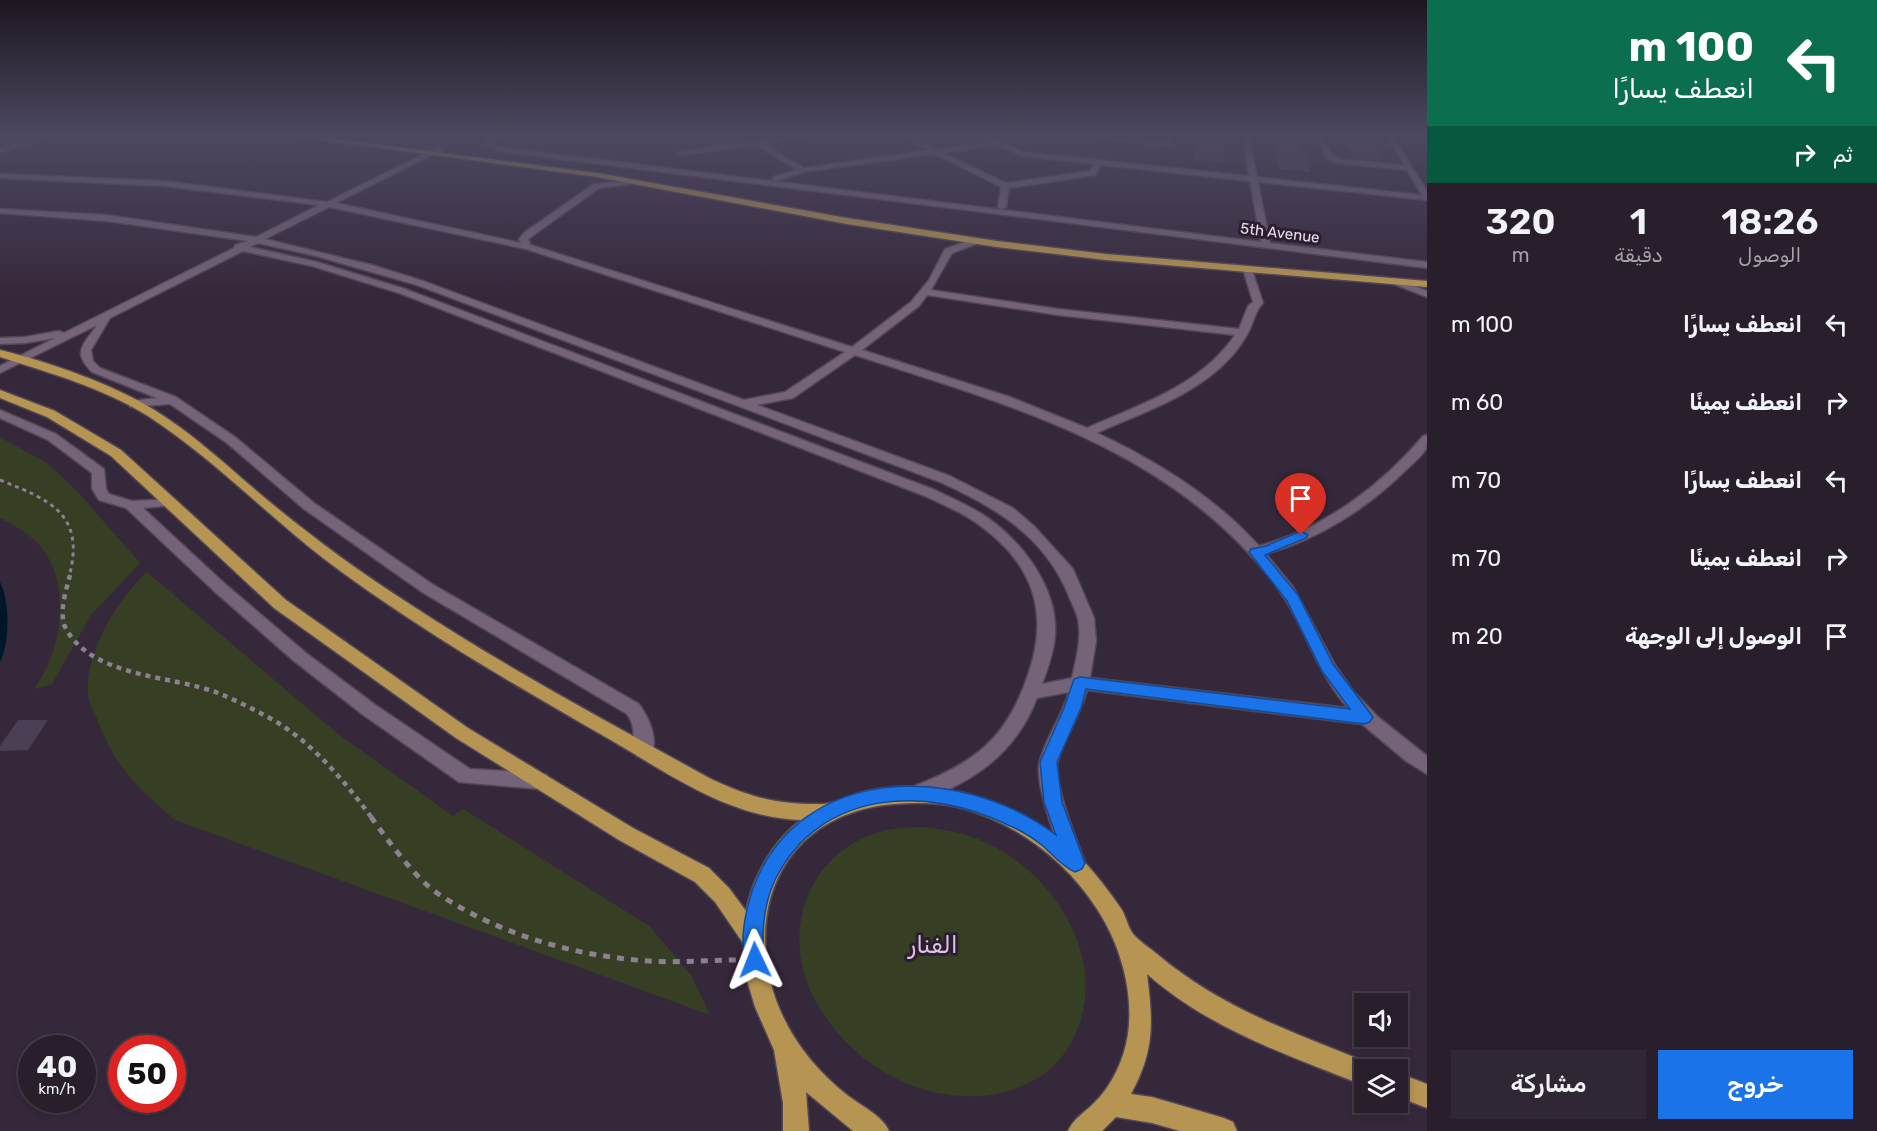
<!DOCTYPE html>
<html lang="ar">
<head>
<meta charset="utf-8">
<style>
  body { margin:0; font-family:Rubik,"Noto Sans Arabic",sans-serif; background:#302734; color:#f1f3f6; direction:rtl; height:100vh; display:flex; flex-direction:column; font-size:22px; white-space:nowrap }
  * { box-sizing:border-box; margin:0 }
  p { font-size:20px; color:#a5a2a9 }
  .icon { flex:none; width:33px; height:33px; fill:none; stroke:currentColor; stroke-width:2; stroke-linecap:round; stroke-linejoin:round }
  .map { position:relative; flex:1; overflow:hidden; direction:ltr }
  .details { display:flex; flex-direction:column; background:#281e2c; width:450px }
  .details>* { flex:none }
  .banner { background:#0b6e4f; color:#fff; overflow:hidden }
  .fabs { position:absolute; left:1354px; top:993px; display:grid; gap:12px }
  .fabs a { display:grid; place-items:center; width:54px; height:54px; border-radius:0px; background:#281e2c; box-shadow:0 3px 9px #0003,0 0 0 2px #443c48; font-size:30px }
  .speed { position:absolute; left:18px; top:1035px; display:flex; gap:12px; font-size:30px; font-weight:700; text-align:center }
  .speed>* { display:grid; place-content:center; width:78px; height:78px; border-radius:50%; background:#281e2c; box-shadow:0 3px 9px #0003,0 0 0 2px #443c48; line-height:1 }
  .speed small { font-size:15px; font-weight:400 }
  .speed .limit { border:9px solid #d22; background:#fff; color:#111 }
  .pin { position:absolute; display:grid; place-items:center; width:51px; height:51px; color:#fff; margin:-62px -26px; border-radius:50% 50% 50% 0; rotate:-45deg; box-shadow:0 0 6px #0007 }
  .pin .icon { rotate:45deg }
  .me { position:absolute; width:66px; margin:-33px; rotate:358deg; stroke-linejoin:round; filter:drop-shadow(0 0 4px #0008) }
  .turn { display:flex; align-items:center; gap:21px; height:126px; padding:0 24px; font-size:27px }
  .turn .icon { width:78px; height:78px; stroke-width:2.5 }
  .turn b { display:block; font-size:42px; line-height:51px }
  .then { display:flex; align-items:center; height:57px; padding:0 24px; background:#0003; gap:12px; font-size:22px }
  .eta { display:flex; justify-content:space-evenly; align-items:center; height:102px; text-align:center }
  .eta b { font-size:36px; font-weight:600; line-height:42px }
  .action { display:flex; gap:12px; margin-top:auto; padding:12px 24px }
  .action a { flex:1; height:69px; border-radius:0px; background:#1a73e8; color:#fff; font-size:24px; font-weight:600; line-height:69px; text-align:center }
  .action a+a { background:#302734; color:#f1f3f6 }
  ul { padding:0; list-style:none }
  li { display:flex; align-items:center; gap:18px; height:78px; padding:0 24px }
  li div { flex:1 }
  li b { display:block; font-size:22px }
  li em { font-style:normal }
  main { display:flex; flex:1; min-height:0 }
  .map>svg:first-child { display:block }
</style>
</head>
<body>
<main>
<section class="details">
<div class="banner">
<div class="turn"><svg class="icon" aria-label="left" viewBox="0 0 24 24"><path d="M17 20v-9H6M10 6l-5 5 5 5"/></svg><div><b>100 m</b>انعطف يسارًا</div></div>
<div class="then">ثم<svg class="icon" aria-label="right" viewBox="0 0 24 24"><path d="M7 20v-9h11M14 6l5 5-5 5"/></svg></div>
</div>
<div class="eta">
<div><b>18:26</b><p>الوصول</p></div>
<div><b>1</b><p>دقيقة</p></div>
<div><b>320</b><p>m</p></div>
</div>
<ul>
<li><svg class="icon" aria-label="left" viewBox="0 0 24 24"><path d="M17 20v-9H6M10 6l-5 5 5 5"/></svg><div><b>انعطف يسارًا</b></div><em>100 m</em></li>
<li><svg class="icon" aria-label="right" viewBox="0 0 24 24"><path d="M7 20v-9h11M14 6l5 5-5 5"/></svg><div><b>انعطف يمينًا</b></div><em>60 m</em></li>
<li><svg class="icon" aria-label="left" viewBox="0 0 24 24"><path d="M17 20v-9H6M10 6l-5 5 5 5"/></svg><div><b>انعطف يسارًا</b></div><em>70 m</em></li>
<li><svg class="icon" aria-label="right" viewBox="0 0 24 24"><path d="M7 20v-9h11M14 6l5 5-5 5"/></svg><div><b>انعطف يمينًا</b></div><em>70 m</em></li>
<li><svg class="icon" aria-label="arrive" viewBox="0 0 24 24"><path d="M6 21V4h12l-3 4 3 4H6"/></svg><div><b>الوصول إلى الوجهة</b></div><em>20 m</em></li>
</ul>
<div class="action"><a>خروج</a><a>مشاركة</a></div>
</section>
<div class="map">
<svg width="1427" height="1131" viewBox="0 0 1427 1131">
  <rect width="100%" height="100%" fill="#36283b"/>
  <g fill="#363e24">
    <path d="M0,437L47,463L76,490L140,563L91,615L52,684L34,689C62,650 72,588 42,548C32,535 14,525 0,518Z"/>
    <path d="M147,572L338,734L453,816L463,809L649,926L691,975L710,1015L175,820C137,788 115,767 97,719C94,712 88,702 88,693C85,652 118,599 147,572Z"/>
    <path d="M923,827C939,829 956,831 972,837C1044,862 1105,945 1080,1022C1074,1042 1059,1065 1041,1076C1025,1085 1008,1093 990,1095C916,1104 844,1060 812,994C782,932 807,857 873,834C889,828 906,827 923,827Z"/>
  </g>
  <path fill="#00172a" d="M0,582C10,602 10,642 0,662Z"/>
  <g fill="#4b3f55">
    <polygon points="1272,137 1298,137 1311,172 1279,169"/>
    <polygon points="1346,139 1373,141 1383,161 1353,158"/>
    <polygon points="1195,140 1222,143 1225,163 1195,160"/>
    <polygon points="18,720 48,720 28,750 0,751 0,746"/>
  </g>
  <g fill="none" stroke-linecap="round" stroke-linejoin="round">
    <g stroke="#534656" stroke-width="3">
      <g id="minor">
        <polygon points="37,137 47,137 0,153 0,149"/>
        <path d="M491,137H498L492,142L498,147L1261,242L1250,181L1100,165L1096,175L1009,188L1006,207L1002,209L998,207L1001,187L935,154L804,172L776,181H773V177L797,170L757,145L680,155L676,153L757,140L805,137L765,144L804,168L928,150L904,137H912L937,149L990,142L981,137H990L1024,152L1249,176L1243,137H1249L1257,177L1422,195L1407,170L1335,163L1326,158L1317,137H1323L1332,155L1340,159L1404,165L1387,137H1393L1427,191V200L1258,182L1270,243L1427,262V268L496,151L484,142ZM997,145L1023,156L1093,164L1090,171L1006,183L944,153Z"/>
        <polygon points="1095,137 1166,141 1168,137 1174,137 1168,145 1098,139"/>
        <path d="M439,146L442,150L336,203L521,243L519,239L525,232L594,184L636,180V184H633L599,188L528,239L531,245L852,347L911,302L929,280L945,249L976,238L980,241L979,243L952,253L931,290L1058,309L1239,329L1248,306L1253,302L1243,269L1251,267L1263,303C1255,311 1254,321 1249,331C1244,340 1237,351 1230,358C1195,396 1143,412 1097,433C1157,461 1215,497 1259,546C1323,529 1381,486 1423,436L1427,435C1427,440 1427,445 1426,449C1422,456 1413,463 1407,469C1368,508 1319,539 1266,554L1293,587L1335,665L1354,692L1378,717L1427,756V774L1406,761L1362,724L1087,690C1080,715 1066,736 1058,760C1052,781 1077,841 1085,863L1082,869L1075,872L1068,869L1065,863C1057,841 1033,782 1040,760C1047,736 1062,716 1069,692L1037,698C1016,753 973,783 919,801L912,799L909,793L912,787C974,763 1006,740 1028,675C1050,612 1033,563 978,524C962,512 943,505 925,496L399,293L312,266L243,251L110,318L91,350L93,361L100,368L176,397L235,437L314,503L432,584L639,704C649,718 659,739 651,756L644,758L637,756C630,742 638,728 627,714L422,592L304,509L227,443L170,404L130,407V401L157,398L92,372C71,351 84,345 97,325L0,373V366L55,338L25,343L0,344V338L25,337L59,331L64,333L234,248L235,245L248,241L107,221L0,213V209L107,215L256,237L319,205L164,186L0,178V174L164,181L327,202ZM329,207L526,249L845,352L785,392L744,400L423,281L372,265L265,239ZM258,243L316,256L417,285L940,482C995,507 1044,536 1068,594C1071,602 1076,611 1078,619C1082,639 1076,659 1072,678L1042,684C1048,668 1054,651 1055,635C1058,589 1024,544 988,518C972,507 953,499 935,490L405,289L317,262L250,247ZM927,295L1058,315L1235,335C1200,386 1141,404 1087,428L1010,397L862,350L919,306ZM855,355C1011,406 1169,447 1274,583C1304,622 1315,671 1348,708L1090,678L1096,641L1094,618L1073,569L1035,527L1013,508L950,476L757,405L793,398Z"/>
        <polygon points="1394,278 1427,291 1427,297 1391,283 1389,281"/>
        <polygon points="0,410 56,434 104,469 106,489 109,494 132,501 175,499 177,502 175,505 143,508 224,583 306,653 374,704 470,769 540,773 547,775 550,781 547,787 540,789 459,782 362,714 294,661 214,591 126,508 99,500 92,489 92,473 48,440 0,418"/>
      </g>
    </g>
    <g stroke="#534656" stroke-width="3">
      <g id="major">
        <polygon points="300,137 318,137 597,173 847,218 997,241 1106,254 1427,281 1427,287 1106,260 997,247 847,224 597,177"/>
        <path d="M0,350C49,362 113,384 156,411C191,433 221,460 252,487C300,528 352,567 405,601C503,666 608,722 711,779C752,798 779,805 824,804C838,803 854,793 867,791C919,780 975,790 1021,814C1065,836 1095,870 1122,910C1126,917 1128,927 1133,934C1139,941 1150,948 1157,954C1222,1009 1297,1034 1374,1065L1375,1070H1365V1086C1290,1056 1209,1029 1147,974C1153,1022 1155,1050 1131,1094L1152,1097L1224,1118L1233,1122L1237,1131H1180L1152,1123L1116,1117L1102,1131H1068C1073,1119 1084,1113 1093,1104C1112,1086 1124,1060 1128,1034C1134,991 1120,944 1097,909C1067,862 1021,827 969,810C945,802 919,802 894,804C798,812 749,887 770,980C781,1026 810,1066 847,1095C861,1106 882,1115 889,1131H853L806,1092L809,1131H783V1103L774,1050L755,1007L747,980L743,943L715,902L695,882L619,840L456,738L274,608L111,456L47,417L0,398V390L55,411L121,450L286,600L468,728L633,828L709,868L729,888L746,911C753,876 773,841 801,820C730,818 669,774 609,739C511,683 413,626 323,558C264,512 211,457 148,416C103,388 50,373 0,357Z"/>
        <polygon points="1398,1073 1427,1084 1427,1108 1398,1097"/>
      </g>
    </g>
    <path stroke="#8d8191" stroke-width="3" stroke-dasharray="4 4" stroke-linecap="butt" d="M0,480C50,500 86,514 69,577"/>
    <path stroke="#8d8191" stroke-width="4.5" stroke-dasharray="5 5" stroke-linecap="butt" d="M70,575C66,591 58,614 66,629C94,678 171,675 218,693C233,699 249,707 264,715C309,738 342,778 372,818"/>
    <path stroke="#8d8191" stroke-width="5" stroke-dasharray="7 7" stroke-linecap="butt" d="M371,817C387,839 415,878 437,893C499,935 575,956 649,961C677,963 707,960 736,960"/>
    <use href="#minor" fill="#746379" fill-rule="evenodd"/>
    <use href="#major" fill="#b59551" fill-rule="evenodd"/>
  </g>
  <linearGradient id="sky" x2="0" y2="1"><stop stop-color="#1e1620"/><stop offset="0.46" stop-color="#4c4860"/><stop offset="1" stop-color="#4c4860" stop-opacity="0"/></linearGradient>
  <rect width="1427" height="295" fill="url(#sky)"/>
  <path fill="#1a73e8" stroke="#114b97" stroke-width="1.5" d="M1301,531L1308,535L1306,538L1265,555L1298,595L1333,664L1370,713L1373,717L1370,722L1364,724L1086,689L1081,708L1057,762L1062,802L1085,863L1082,869L1075,872C1063,867 1053,855 1043,846C1033,838 1020,830 1008,825C928,785 821,789 776,878C767,896 763,920 763,940C763,950 766,957 762,967L755,970L748,967C738,944 745,914 752,891C798,762 961,763 1056,835L1044,802L1040,762L1064,708L1074,679L1080,677L1350,709L1322,671L1287,601L1249,552L1251,549L1266,546Z"/>
  <g text-anchor="middle" dominant-baseline="central" stroke-width="6" stroke-linejoin="round" paint-order="stroke">
    <g font-size="15" fill="#e8deeb" stroke="#2c1e30">
      <text transform="translate(1280 233) rotate(7)">5th Avenue</text>
    </g>
    <g font-size="24" fill="#d9c6de" stroke="#2c1e30">
      <text x="933" y="945">الفنار</text>
    </g>
  </g>
</svg>
<div class="fabs">
<a><svg class="icon" aria-label="sound" viewBox="0 0 24 24"><path d="M4 9h4l5-4v14l-5-4H4zM17 9q2 3 0 6"/></svg></a>
<a><svg class="icon" aria-label="layers" viewBox="0 0 24 24"><path d="M12 4l9 5-9 5-9-5zM3 14l9 5 9-5"/></svg></a>
</div>
<div class="speed"><div>40<small>km/h</small></div><div class="limit">50</div></div>
<div class="pin" style="left:1301px;top:535px;background:#d93025"><svg class="icon" aria-label="arrive" viewBox="0 0 24 24"><path d="M6 21V4h12l-3 4 3 4H6"/></svg></div>
<svg class="me" style="left:755px;top:960px" viewBox="-20 -20 40 40"><path d="M0-17L14 15 0 8-14 15z" fill="#1a73e8" stroke="#fff" stroke-width="4"/></svg>
</div>
</main>
</body>
</html>
